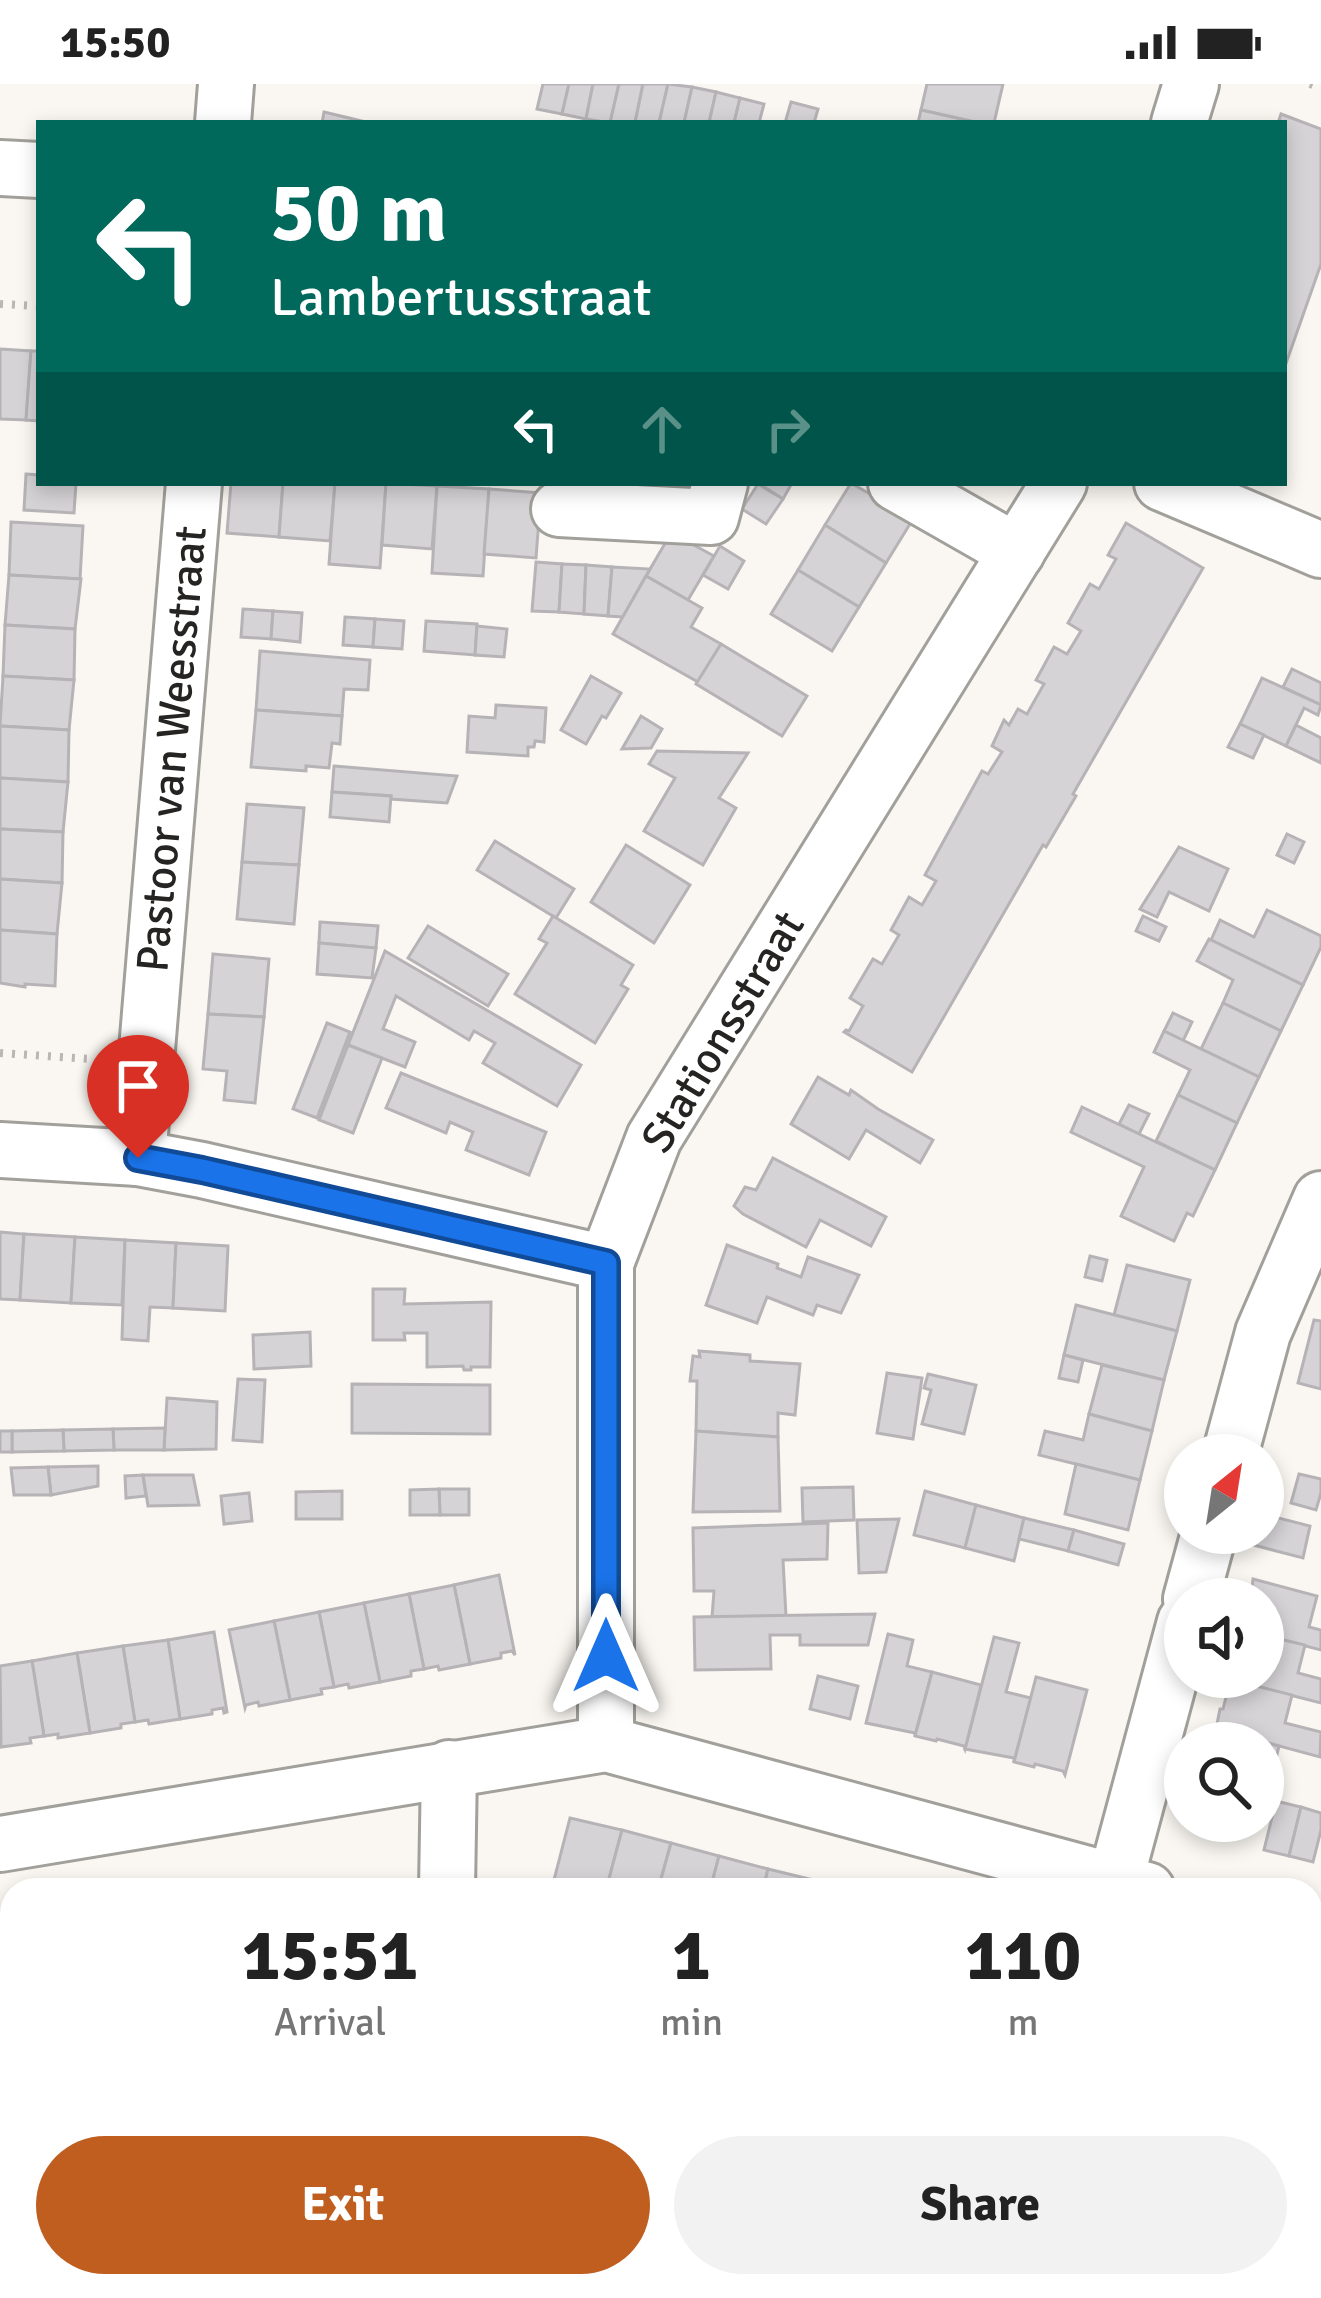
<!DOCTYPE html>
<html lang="en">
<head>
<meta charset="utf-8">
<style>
  body { margin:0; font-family:Signika,sans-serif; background:#f2f2f2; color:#222; height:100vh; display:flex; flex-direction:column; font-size:45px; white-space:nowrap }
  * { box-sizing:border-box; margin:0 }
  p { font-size:39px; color:#767676 }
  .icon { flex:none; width:66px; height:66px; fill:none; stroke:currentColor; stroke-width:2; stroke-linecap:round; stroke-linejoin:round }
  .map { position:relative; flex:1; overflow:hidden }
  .details { position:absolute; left:0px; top:1794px; width:1323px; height:420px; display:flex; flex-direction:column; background:#fff; border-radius:36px 36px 0 0; box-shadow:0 6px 18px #0003 }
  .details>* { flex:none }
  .guide { position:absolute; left:36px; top:36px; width:1251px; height:366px; border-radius:0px; box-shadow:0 6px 18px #0003; background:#00695c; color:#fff; overflow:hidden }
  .needle { width:78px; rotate:30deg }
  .buttons { position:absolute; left:1164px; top:1350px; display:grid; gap:24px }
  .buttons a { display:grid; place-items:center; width:120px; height:120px; border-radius:50%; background:#fff; box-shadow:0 6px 18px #0003; font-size:60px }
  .pin { position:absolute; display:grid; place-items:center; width:102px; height:102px; color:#fff; margin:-123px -51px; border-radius:50% 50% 50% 0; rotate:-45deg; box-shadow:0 0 12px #0007 }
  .pin .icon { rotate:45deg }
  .me { position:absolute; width:132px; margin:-66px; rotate:0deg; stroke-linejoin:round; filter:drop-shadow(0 0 9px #0008) }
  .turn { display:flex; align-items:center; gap:42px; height:252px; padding:0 36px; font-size:54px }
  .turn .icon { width:156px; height:156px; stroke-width:2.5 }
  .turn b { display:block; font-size:84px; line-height:102px }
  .lanes { display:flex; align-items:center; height:114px; padding:0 36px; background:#0003; justify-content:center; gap:60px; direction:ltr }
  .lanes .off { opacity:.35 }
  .eta { display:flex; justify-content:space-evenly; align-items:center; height:204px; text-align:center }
  .eta b { font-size:72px; font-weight:700; line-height:84px }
  .action { display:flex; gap:24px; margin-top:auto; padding:24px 36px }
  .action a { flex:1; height:138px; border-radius:72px; background:#bf5e1f; color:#fff; font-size:48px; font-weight:700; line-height:138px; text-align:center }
  .action a+a { background:#f2f2f2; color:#222 }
  .status { display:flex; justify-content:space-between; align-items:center; height:84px; padding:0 60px; background:#fff; direction:ltr }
  .status svg { height:33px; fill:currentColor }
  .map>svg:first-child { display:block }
</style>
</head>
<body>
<div class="status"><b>15:50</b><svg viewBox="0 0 49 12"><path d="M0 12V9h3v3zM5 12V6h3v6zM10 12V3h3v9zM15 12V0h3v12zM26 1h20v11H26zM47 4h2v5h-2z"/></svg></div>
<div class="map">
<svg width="1321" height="2214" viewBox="0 0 1321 2214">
  <rect width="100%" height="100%" fill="#faf7f2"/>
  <g fill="#d6d3d7" stroke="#b6b3b7" stroke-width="3">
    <polygon points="543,0 569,0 562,30 537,25"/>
    <polygon points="569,0 593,0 586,35 562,30"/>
    <polygon points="593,0 619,0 610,39 586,35"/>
    <polygon points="619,0 643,0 635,39 610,39"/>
    <polygon points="643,0 668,0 659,39 635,39"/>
    <polygon points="668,0 692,3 684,39 659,39"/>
    <polygon points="927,0 1003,0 994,39 979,39 921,26"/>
    <polygon points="692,3 716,8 709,39 684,39"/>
    <polygon points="716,8 740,14 734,39 709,39"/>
    <polygon points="740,14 764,20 759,39 734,39"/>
    <polygon points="791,18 818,25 814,39 785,39"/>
    <polygon points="921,26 979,39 918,39"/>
    <polygon points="324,28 370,39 322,39"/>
    <polygon points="1281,30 1321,45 1321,180 1284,285 1284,39 1278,39"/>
    <polygon points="0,265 31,267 26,336 0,335"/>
    <polygon points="31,267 39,267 39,337 26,336"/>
    <polygon points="26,390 39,391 39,399 76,399 74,429 24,426"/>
    <polygon points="231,399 283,399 279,453 227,449"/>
    <polygon points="283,399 335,399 330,457 279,453"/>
    <polygon points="335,399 386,399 380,484 329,480"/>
    <polygon points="386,399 437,402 432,465 382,461"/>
    <polygon points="758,399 792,399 783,415"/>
    <polygon points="851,399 913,435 886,479 825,441"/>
    <polygon points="758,400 783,415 766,440 742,425"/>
    <polygon points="437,402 489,405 483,492 432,489"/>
    <polygon points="489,405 541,409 536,474 484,470"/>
    <polygon points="11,438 83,442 80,495 9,491"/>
    <polygon points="1126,439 1203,484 1073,710 1076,712 1046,763 1043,761 912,988 844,948 846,946 849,947 863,922 850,914 873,875 882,880 899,851 891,846 909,813 922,821 936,797 925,791 982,687 988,690 1002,668 992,662 1004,636 1009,641 1018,625 1027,630 1044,600 1036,596 1054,563 1067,570 1081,547 1068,539 1090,500 1099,505 1116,475 1108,471"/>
    <polygon points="825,441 886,479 859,523 798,486"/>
    <polygon points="679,453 714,472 688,516 646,492 667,456"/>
    <polygon points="720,462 744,477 728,505 703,491"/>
    <polygon points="536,478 562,480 559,528 532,527"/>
    <polygon points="562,480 586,481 584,530 559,528"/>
    <polygon points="586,481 612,483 608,532 584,530"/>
    <polygon points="612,483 650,485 623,533 608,532"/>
    <polygon points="798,486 859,523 832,567 771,530"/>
    <polygon points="9,491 81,495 75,545 5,541"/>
    <polygon points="646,492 702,524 691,543 721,560 698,598 613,550"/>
    <polygon points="243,525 273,527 271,555 241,553"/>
    <polygon points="273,527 302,529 300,558 271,555"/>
    <polygon points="345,533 375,535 373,563 343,561"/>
    <polygon points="375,535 404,537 402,565 373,563"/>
    <polygon points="426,537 477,540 475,571 424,567"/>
    <polygon points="5,541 75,545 74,596 3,592"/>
    <polygon points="477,542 507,545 504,573 475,571"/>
    <polygon points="721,560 807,612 782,652 696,600"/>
    <polygon points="260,567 370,576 368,606 344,605 342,632 256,626"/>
    <polygon points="1292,585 1321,599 1321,621 1283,603"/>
    <polygon points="3,592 74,596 69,646 0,642"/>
    <polygon points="591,592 621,609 606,634 602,632 586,660 561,646"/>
    <polygon points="1262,594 1321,621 1318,631 1304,624 1286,662 1240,640"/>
    <polygon points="496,621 546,624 544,658 535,657 534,663 528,663 528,672 467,668 469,632 495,634"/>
    <polygon points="256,626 342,632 340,660 332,659 329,684 306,682 306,687 251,683"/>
    <polygon points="641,632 662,645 651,664 622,665"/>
    <polygon points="1240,640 1264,651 1253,674 1228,663"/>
    <polygon points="1296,641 1321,654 1321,679 1286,662"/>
    <polygon points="0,642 69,646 68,698 0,694"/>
    <polygon points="657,667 748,669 719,714 736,724 703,781 644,747 675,694 649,680"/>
    <polygon points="334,682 457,692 447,719 391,715 391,712 332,708"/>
    <polygon points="0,694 68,698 63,748 0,745"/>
    <polygon points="332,708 391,712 389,738 330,733"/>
    <polygon points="247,720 304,724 299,781 242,778"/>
    <polygon points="0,745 63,748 62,799 0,795"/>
    <polygon points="1287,750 1304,758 1294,779 1277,771"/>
    <polygon points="495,757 574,805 556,834 477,786"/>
    <polygon points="626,761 690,801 654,859 591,818"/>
    <polygon points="1179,763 1228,785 1209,827 1169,808 1157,833 1140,825"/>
    <polygon points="242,778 299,781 294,840 237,835"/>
    <polygon points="0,795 62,799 57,850 0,846"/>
    <polygon points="1267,826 1321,852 1321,863 1303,901 1211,856 1220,836 1254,853"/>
    <polygon points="553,832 633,881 621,901 628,905 595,959 515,910 547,859 539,855"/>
    <polygon points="1143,832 1166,843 1159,857 1136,847"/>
    <polygon points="320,838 378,842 376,864 319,859"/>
    <polygon points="428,842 508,890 488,922 408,874"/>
    <polygon points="0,846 57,850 55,902 25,900 25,903 0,899"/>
    <polygon points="1209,855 1303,901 1281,947 1223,919 1233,896 1197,877"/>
    <polygon points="319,859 376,864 372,894 317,890"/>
    <polygon points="385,867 581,981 557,1022 483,979 495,959 474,947 469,956 396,912 383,945 415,958 405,983 348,961"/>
    <polygon points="213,870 269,875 264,933 208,930"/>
    <polygon points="1223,919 1281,947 1259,993 1201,965"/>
    <polygon points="1173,929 1192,938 1183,957 1164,947"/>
    <polygon points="208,930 264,933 255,1019 224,1016 227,987 203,985"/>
    <polygon points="327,939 350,948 317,1034 293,1025"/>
    <polygon points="1164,947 1259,993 1237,1039 1178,1011 1190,986 1154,968"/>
    <polygon points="348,961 382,974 353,1049 319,1036"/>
    <polygon points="401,989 546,1048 529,1091 466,1066 473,1048 450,1038 446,1049 386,1024"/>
    <polygon points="818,993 849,1011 851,1006 878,1025 933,1056 920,1079 866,1046 849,1075 791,1040"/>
    <polygon points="1178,1011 1237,1039 1215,1086 1156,1057"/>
    <polygon points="1129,1021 1149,1030 1139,1050 1119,1040"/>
    <polygon points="1082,1023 1215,1086 1193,1132 1187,1129 1174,1157 1121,1132 1144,1083 1071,1048"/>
    <polygon points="773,1074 886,1133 871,1162 820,1136 806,1163 743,1130 734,1122 745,1103 756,1106"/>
    <polygon points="0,1148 24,1150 20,1216 0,1215"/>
    <polygon points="24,1150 75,1153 71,1219 20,1216"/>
    <polygon points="75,1153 125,1156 122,1221 71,1219"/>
    <polygon points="125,1156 176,1159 173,1224 150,1223 148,1257 122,1255"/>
    <polygon points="176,1159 228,1162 225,1227 173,1224"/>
    <polygon points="727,1161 778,1180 777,1184 801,1193 808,1173 859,1191 841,1229 817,1221 813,1231 767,1213 757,1239 706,1221"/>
    <polygon points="1090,1172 1107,1176 1102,1197 1085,1193"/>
    <polygon points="1127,1181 1190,1196 1177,1247 1114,1231"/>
    <polygon points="373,1205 405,1205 404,1220 491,1218 490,1283 471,1283 471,1286 464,1286 463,1282 427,1283 427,1249 404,1249 405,1256 373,1256"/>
    <polygon points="1076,1221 1177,1247 1164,1296 1064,1271"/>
    <polygon points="1314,1236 1321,1237 1321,1305 1298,1299"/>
    <polygon points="310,1248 311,1282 254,1285 253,1251"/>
    <polygon points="699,1267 750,1271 750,1277 800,1280 795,1331 778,1329 778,1353 696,1347 697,1297 690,1297 693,1272 700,1273"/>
    <polygon points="1064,1271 1083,1276 1078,1298 1059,1294"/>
    <polygon points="1102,1281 1164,1296 1152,1347 1089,1330"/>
    <polygon points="887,1289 922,1294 913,1355 877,1349"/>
    <polygon points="928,1290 976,1301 964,1350 922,1340 931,1306 924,1304"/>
    <polygon points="238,1295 265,1296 262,1358 233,1356"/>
    <polygon points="352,1300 490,1301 490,1350 352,1349"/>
    <polygon points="167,1314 217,1318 216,1365 164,1366"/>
    <polygon points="1089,1330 1152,1347 1140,1396 1039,1371 1045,1347 1083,1356"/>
    <polygon points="165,1344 164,1366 114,1366 113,1345"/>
    <polygon points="113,1345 114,1366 64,1367 63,1346"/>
    <polygon points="63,1346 64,1367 12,1368 12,1347"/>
    <rect x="0" y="1347" width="12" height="21"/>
    <polygon points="696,1347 778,1353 780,1427 693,1428"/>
    <polygon points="1076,1380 1140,1396 1128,1446 1065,1430"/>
    <polygon points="98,1382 98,1402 51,1411 48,1383"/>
    <polygon points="48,1383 51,1411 14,1411 11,1384"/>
    <polygon points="1299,1390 1321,1395 1321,1409 1316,1426 1291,1419"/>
    <polygon points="143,1391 146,1412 126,1414 125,1392"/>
    <polygon points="143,1391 193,1391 199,1421 148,1422"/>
    <polygon points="853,1403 854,1436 803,1438 802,1404"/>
    <polygon points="439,1405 469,1405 469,1431 440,1431"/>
    <polygon points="439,1405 440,1431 410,1431 410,1406"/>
    <polygon points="342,1407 342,1435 296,1435 296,1408"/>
    <polygon points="925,1407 976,1421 965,1464 914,1451"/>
    <polygon points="249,1409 252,1437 224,1440 221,1412"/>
    <polygon points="976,1421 1024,1434 1014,1477 965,1464"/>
    <polygon points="1263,1430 1310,1442 1303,1474 1242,1458 1244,1449 1263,1449"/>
    <polygon points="1024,1434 1074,1446 1068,1467 1019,1455"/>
    <polygon points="899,1435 886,1488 859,1489 857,1436"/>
    <polygon points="828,1439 827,1475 783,1476 786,1532 712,1533 714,1507 694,1507 693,1444"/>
    <polygon points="1074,1446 1124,1460 1118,1481 1068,1467"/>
    <polygon points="499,1491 515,1571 512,1567 501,1569 501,1574 470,1580 454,1501"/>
    <polygon points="1253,1495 1317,1512 1309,1543 1321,1546 1321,1566 1263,1551 1263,1515 1251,1515"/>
    <polygon points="454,1501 470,1580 439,1586 438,1582 424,1585 409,1510"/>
    <polygon points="409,1510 424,1585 411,1587 411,1592 380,1598 364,1519"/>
    <polygon points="364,1519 380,1598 349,1604 348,1600 334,1603 319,1528"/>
    <polygon points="319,1528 334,1603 321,1605 322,1610 290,1616 274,1537"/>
    <polygon points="875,1530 868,1561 800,1561 800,1551 770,1551 771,1585 695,1586 694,1533"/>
    <polygon points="274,1537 290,1616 259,1622 258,1618 246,1621 245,1624 229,1546"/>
    <polygon points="214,1548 227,1628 224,1629 223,1624 212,1626 212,1630 180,1635 168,1556"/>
    <polygon points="888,1550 913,1556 907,1582 932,1588 915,1652 915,1649 866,1639"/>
    <polygon points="1263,1551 1305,1561 1298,1589 1321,1595 1321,1619 1228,1595 1229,1593 1263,1593"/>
    <polygon points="994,1553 1019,1559 1006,1608 1031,1614 1014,1678 1014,1674 965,1665"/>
    <polygon points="168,1556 180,1635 149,1640 148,1636 135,1638 123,1562"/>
    <polygon points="123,1562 135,1638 121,1640 121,1644 90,1649 77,1569"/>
    <polygon points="77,1569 90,1649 58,1654 58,1650 44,1652 32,1577"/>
    <polygon points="32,1577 44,1652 30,1654 31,1659 1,1663 0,1582"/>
    <polygon points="932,1588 981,1601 965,1665 964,1662 937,1655 936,1657 915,1652"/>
    <polygon points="818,1592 858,1602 850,1635 810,1625"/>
    <polygon points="1036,1593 1087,1606 1065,1691 1063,1687 1035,1680 1034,1683 1014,1678"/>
    <polygon points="1228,1595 1292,1611 1285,1639 1321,1648 1320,1673 1216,1645 1220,1625 1223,1625 1230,1597"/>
    <polygon points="1216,1645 1279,1662 1267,1711 1263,1710 1263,1659 1215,1659 1218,1646"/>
    <polygon points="1276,1717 1301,1723 1289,1772 1264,1766"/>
    <polygon points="1301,1723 1321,1729 1321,1746 1313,1778 1289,1772"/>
    <polygon points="570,1734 622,1746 606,1806 593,1806 554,1796"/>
    <polygon points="622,1746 671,1759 658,1806 606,1806"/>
    <polygon points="671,1759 719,1772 710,1806 658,1806"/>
    <polygon points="719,1772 768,1785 763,1806 710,1806"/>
    <polygon points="768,1785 818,1797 816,1806 763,1806"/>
    <polygon points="9,1909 11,1991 0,1992 0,1911"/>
    <polygon points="1316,1993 1321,1993 1321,2087 1311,2087 1311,1996"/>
    <rect x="0" y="2065" width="12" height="46"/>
    <rect x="0" y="2111" width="12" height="46"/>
    <polygon points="0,2157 12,2157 12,2202 40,2202 0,2203"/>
    <polygon points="40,2202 41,2214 0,2214 0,2203"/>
    <polygon points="159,2202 185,2202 185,2214 158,2214"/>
    <rect x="318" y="2202" width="65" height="12"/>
    <rect x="509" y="2202" width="60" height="12"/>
    <polygon points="591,2202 614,2202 614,2212 592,2212"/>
    <rect x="741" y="2202" width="30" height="12"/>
    <polygon points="913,2202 977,2202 977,2214 914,2214"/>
  </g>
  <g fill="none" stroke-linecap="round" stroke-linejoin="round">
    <g stroke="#a2a09b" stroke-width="60">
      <g id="minor">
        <polyline points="223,39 226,0"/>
        <polyline points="1179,39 1191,0"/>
        <polyline points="0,84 39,86"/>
        <polyline points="896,399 1017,468"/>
        <polyline points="1162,399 1321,466"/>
        <polyline points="559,425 711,433 720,399"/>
        <polyline points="0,1066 138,1074 202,1086 606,1179"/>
        <polyline points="138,1074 194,399"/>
        <polyline points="1230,1371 1263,1249 1321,1115"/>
        <polyline points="1191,1515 1209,1449"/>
        <polyline points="606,1660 606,1179 654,1054 1059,399"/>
        <polyline points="0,1760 606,1660 1147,1806"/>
        <polyline points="1115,1798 1185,1538"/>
        <polyline points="447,1806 449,1684"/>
        <polyline points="1311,1848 1321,1851"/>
        <polyline points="1063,2202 1064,2214"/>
        <polyline points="444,2214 444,2202"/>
      </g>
    </g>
    <g stroke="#b9b7b3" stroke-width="8" stroke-dasharray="3 9" stroke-linecap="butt">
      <polyline points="1310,0 1321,4"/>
      <polyline points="0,220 39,222"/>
      <polyline points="0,969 91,975"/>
    </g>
    <use href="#minor" stroke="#fff" stroke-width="54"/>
  </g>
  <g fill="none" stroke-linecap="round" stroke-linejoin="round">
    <g stroke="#114b97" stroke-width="30">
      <polyline id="route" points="138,1074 202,1086 606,1179 606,1572"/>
    </g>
    <use href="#route" stroke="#1a73e8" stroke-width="21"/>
  </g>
  <g text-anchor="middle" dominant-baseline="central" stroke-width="9" stroke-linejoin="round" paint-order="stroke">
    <g font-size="45" fill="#252422" stroke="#fff">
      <text transform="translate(172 665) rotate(-85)">Pastoor van Weesstraat</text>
      <text transform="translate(723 948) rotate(-59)">Stationsstraat</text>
    </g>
  </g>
</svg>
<div class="buttons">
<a><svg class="needle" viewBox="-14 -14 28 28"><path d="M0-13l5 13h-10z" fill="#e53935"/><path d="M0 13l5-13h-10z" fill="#767676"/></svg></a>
<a><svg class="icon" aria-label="sound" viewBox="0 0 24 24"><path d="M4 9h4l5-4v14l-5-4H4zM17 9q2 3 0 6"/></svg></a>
<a><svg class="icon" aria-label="search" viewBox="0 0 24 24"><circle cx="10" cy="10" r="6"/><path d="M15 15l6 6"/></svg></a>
</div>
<div class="pin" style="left:138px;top:1074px;background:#d93025"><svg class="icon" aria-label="arrive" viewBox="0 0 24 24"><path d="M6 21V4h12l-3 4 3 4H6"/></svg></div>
<svg class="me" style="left:606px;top:1572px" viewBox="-20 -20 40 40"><path d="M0-17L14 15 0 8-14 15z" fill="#1a73e8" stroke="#fff" stroke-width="4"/></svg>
<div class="guide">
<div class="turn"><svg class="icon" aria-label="left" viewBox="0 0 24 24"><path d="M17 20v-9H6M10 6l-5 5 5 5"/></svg><div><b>50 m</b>Lambertusstraat</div></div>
<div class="lanes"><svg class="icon" aria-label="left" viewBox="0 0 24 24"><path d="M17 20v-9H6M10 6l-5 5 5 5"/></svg><svg class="icon off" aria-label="ahead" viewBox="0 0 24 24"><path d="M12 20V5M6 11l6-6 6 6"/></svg><svg class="icon off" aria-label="right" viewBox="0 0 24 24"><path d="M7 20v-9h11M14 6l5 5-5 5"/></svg></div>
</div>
<section class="details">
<div class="eta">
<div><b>15:51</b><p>Arrival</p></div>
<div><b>1</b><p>min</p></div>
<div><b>110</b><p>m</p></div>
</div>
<div class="action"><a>Exit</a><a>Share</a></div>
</section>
</div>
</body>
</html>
